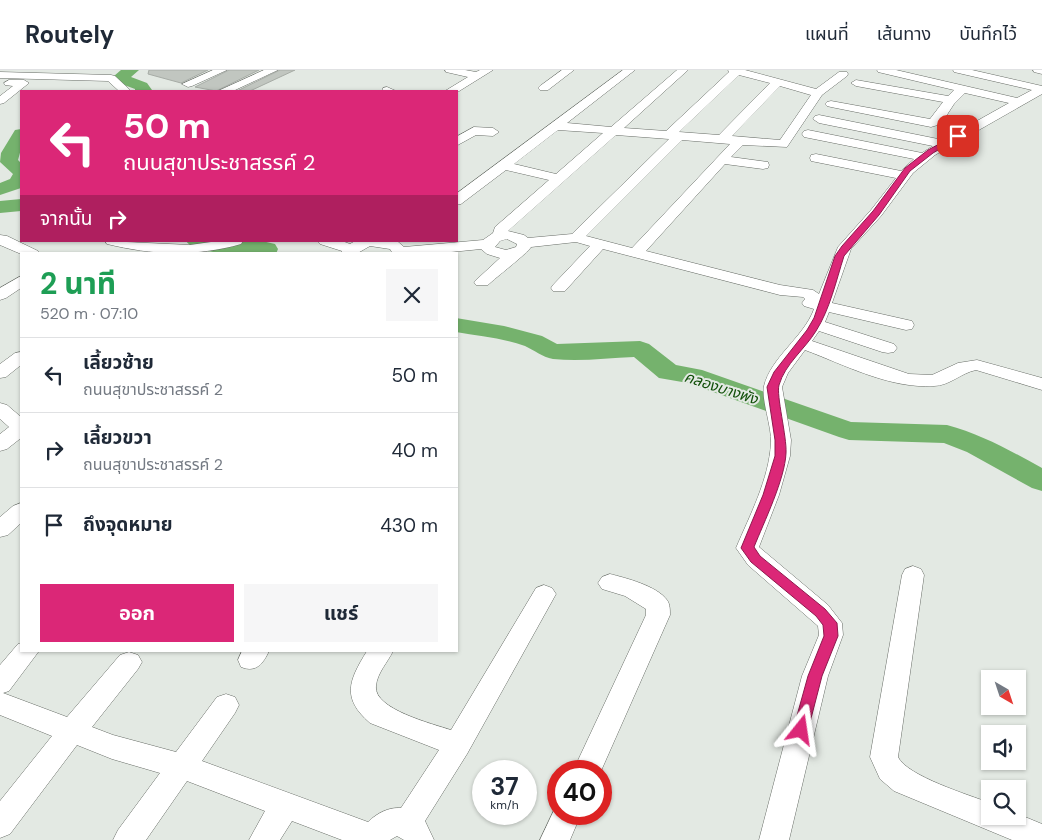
<!DOCTYPE html>
<html lang="th">
<head>
<meta charset="utf-8">
<style>
  body { margin:0; font-family:"DM Sans","Noto Sans Thai",sans-serif; background:#f6f6f7; color:#1f2937; height:100vh; display:flex; flex-direction:column; font-size:19px; white-space:nowrap }
  * { box-sizing:border-box; margin:0 }
  p { font-size:16px; color:#747a83 }
  .icon { flex:none; width:28px; height:28px; fill:none; stroke:currentColor; stroke-width:2; stroke-linecap:round; stroke-linejoin:round }
  .map { position:relative; flex:1; overflow:hidden }
  .sheet { position:absolute; left:20px; top:182px; width:438px; height:400px; display:flex; flex-direction:column; background:#fff; border-radius:0px; box-shadow:0 1px 4px #0004 }
  .sheet>* { flex:none }
  .hud { position:absolute; left:20px; top:20px; width:438px; height:152px; border-radius:0px; box-shadow:0 1px 4px #0004; background:#db2777; color:#fff; overflow:hidden }
  .needle { width:32px; rotate:141deg }
  .tools { position:absolute; left:981px; top:600px; display:grid; gap:10px }
  .tools a { display:grid; place-items:center; width:45px; height:45px; border-radius:0px; background:#fff; box-shadow:0 1px 4px #0004; font-size:25px }
  .speed { position:absolute; left:472px; top:690px; display:flex; gap:10px; font-size:25px; font-weight:700; text-align:center }
  .speed>* { display:grid; place-content:center; width:65px; height:65px; border-radius:50%; background:#fff; box-shadow:0 1px 4px #0004; line-height:1 }
  .speed small { font-size:12px; font-weight:400 }
  .speed .limit { border:8px solid #d22; background:#fff; color:#111 }
  .pin { position:absolute; display:grid; place-items:center; width:42px; height:42px; color:#fff; margin:-21px; border-radius:10px; box-shadow:0 2px 8px #0006 }
  .me { position:absolute; width:55px; margin:-28px; rotate:15deg; stroke-linejoin:round; filter:drop-shadow(0 0 4px #0008) }
  .turn { display:flex; align-items:center; gap:18px; height:105px; padding:0 20px; font-size:22px }
  .turn .icon { width:65px; height:65px; stroke-width:2.5 }
  .turn b { display:block; font-size:35px; line-height:42px }
  .then { display:flex; align-items:center; height:48px; padding:0 20px; background:#0003; gap:10px; font-size:19px }
  .round { display:grid; place-items:center; flex:none; width:52px; height:52px; border-radius:0px; background:#f6f6f7 }
  .headline { display:flex; align-items:center; justify-content:space-between; height:85px; padding:0 20px }
  h1 { font-size:30px; font-weight:700; line-height:38px; color:#1e9e55 }
  .cta { display:flex; gap:10px; margin-top:auto; padding:10px 20px }
  .cta a { flex:1; height:58px; border-radius:0px; background:#db2777; color:#fff; font-size:20px; font-weight:700; line-height:58px; text-align:center }
  .cta a+a { background:#f6f6f7; color:#1f2937 }
  ul { padding:0; list-style:none }
  li { display:flex; align-items:center; gap:15px; height:75px; padding:0 20px; border-top:1px solid #e0e1e3 }
  li div { flex:1 }
  li b { display:block; font-size:19px }
  li em { font-style:normal }
  header { display:flex; align-items:center; gap:30px; box-sizing:border-box; height:70px; padding:0 25px; background:#fff; border-bottom:1px solid #e0e1e3 }
  header strong { font-size:24px }
  nav { display:flex; gap:28px; margin-inline-start:auto; font-size:18px }
  .map>svg:first-child { display:block }
</style>
</head>
<body>
<header>
<strong>Routely</strong>
<nav><a>แผนที่</a><a>เส้นทาง</a><a>บันทึกไว้</a></nav>
</header>
<div class="map">
<svg width="1042" height="770" viewBox="0 0 1042 770">
  <rect width="100%" height="100%" fill="#e3e9e3"/>
  <g fill="none" stroke-linecap="round" stroke-linejoin="round">
    <g fill="#75b26d" fill-rule="evenodd">
      <polygon points="121,0 139,0 131,7 147,13 152,20 135,21 135,19 116,12 114,6"/>
      <polygon points="21,59 21,79 18,90 21,93 21,118 0,125 0,113 10,109 13,104 0,92 1,83 15,60"/>
      <polygon points="21,129 21,141 0,143 0,131"/>
      <path d="M186,171H262L275,174L278,179L276,184C258,184 196,187 186,171Z"/>
      <path d="M456,248L504,256L542,266L557,274L640,271L649,274L676,295L702,300L851,352L947,355C981,364 1011,381 1042,398V421L1032,418L967,382L944,373L849,370L839,367L688,313L659,308L634,287C607,288 580,292 553,289C542,287 534,280 525,276C503,268 479,266 456,262Z"/>
    </g>
  </g>
  <g fill="#c1c6c0" stroke="#a7aca6">
    <polygon points="149,0 208,0 181,13 148,4"/>
    <polygon points="229,0 259,0 216,21 195,17"/>
    <polygon points="280,0 295,0 250,21 237,21"/>
  </g>
  <g fill="none" stroke-linecap="round" stroke-linejoin="round">
    <g stroke="#686d67" stroke-width="1">
      <g id="minor">
        <polygon points="213,0 227,0 192,16 188,17 182,14"/>
        <polygon points="264,0 278,0 233,21 218,21"/>
        <polygon points="445,0 465,0 476,2 480,0 493,0 456,23 445,21 468,7 446,2"/>
        <polygon points="562,0 574,0 548,20 540,20 538,18 540,16"/>
        <path d="M623,0H635L567,53L611,57L677,0H688L624,58L666,61L729,2L728,0H745L816,19L839,2H847L848,4L847,6L822,25L787,77L743,75L731,87L768,92L769,95L768,98L763,99L725,94L646,181L780,215L813,220L819,224L838,177L871,140L896,108L811,91L810,88L811,85L816,84L901,101L914,89L804,67L802,64L804,61L808,60L922,83L933,76L819,53L813,49L815,46L819,45L943,70L1009,33L965,23L954,34L941,54L931,57L831,37L827,36L825,34L827,32L831,31L930,49L943,32L856,16L851,13L856,10L948,26L954,20L878,2L877,0H896L1017,28L1032,20L954,2L953,0H972L1042,16V24L935,85L913,103L881,146L851,179L832,233L912,251L914,255L912,259L906,260L829,242L825,252L894,274L897,278L894,282L888,283L882,282L819,261L812,271L909,304L932,305L958,293L977,290L1042,308V320L976,300C961,303 949,316 934,316C890,319 845,295 805,280L788,303L782,317L791,370L790,386L779,425L759,477L828,535L842,553L843,565L828,606L789,770H759L802,606L819,565L818,556L748,495L736,478C750,445 769,409 771,373C772,357 761,329 764,316C771,287 804,267 814,239L804,236L802,233L805,229L803,227L780,225L603,179L565,221H553L551,218L553,215L590,176L576,172L531,177C528,183 495,208 488,215H476L474,212L500,188L487,184L481,179L431,184H393L390,179L370,176L356,184H340L342,181L320,174L318,171H342L350,174L355,171H397L404,177L483,170L493,163L495,157L549,110L506,100L461,134L456,135V124ZM739,5L770,13L719,65L679,62ZM780,16L811,25L780,70L732,66ZM558,60L603,63L556,104L514,94ZM616,65L669,69L572,164L528,168L524,165L508,161ZM682,70L730,74L632,178L586,166ZM507,169L517,174L516,177L506,180L495,177L500,171Z"/>
        <polygon points="1033,0 1042,0 1042,4 1034,2"/>
        <polygon points="0,2 111,5 115,6 131,21 119,21 108,11 0,8"/>
        <polygon points="9,10 24,10 29,13 4,33 0,34 0,26 13,16 5,15 4,13"/>
        <polygon points="387,17 396,21 382,21 383,18"/>
        <polygon points="474,57 493,58 499,62 493,66 476,65 456,76 456,67"/>
        <polygon points="0,165 7,166 38,181 40,184 21,184 0,175"/>
        <path d="M105,171L190,175L218,171H243L241,174C196,187 152,185 107,174Z"/>
        <polygon points="21,206 21,218 6,228 0,230 0,218"/>
        <polygon points="21,282 21,295 6,307 0,308 0,294 15,283"/>
        <polygon points="0,333 7,335 21,347 21,368 7,379 0,381 0,364 9,357 0,349"/>
        <polygon points="21,433 21,453 8,465 0,467 0,447 13,436"/>
        <path d="M913,496L921,499L924,505L898,687C907,706 969,725 990,733V746H1018V744L1042,754V770H1012L894,721L880,709L870,687L902,505L905,499Z"/>
        <path d="M610,504C626,508 657,516 667,530C670,534 670,540 670,545L601,701H573L646,545V539L625,526L602,519L598,513L602,507Z"/>
        <path d="M544,515L552,518L556,524L467,684L425,751L434,770H404L397,766L390,770H342L292,751L280,770H249L265,741L187,711L146,770H113L118,760L160,703L112,689L77,675L10,764L0,768V731L52,666L0,645V595L18,574L21,573V581H39L9,621L3,623L67,647L120,585L129,582L138,585L142,592L138,599L92,657L113,665L176,682L217,627L226,624L235,627L239,635L235,643L202,691L368,752C377,743 389,737 401,738L439,680L370,653C341,628 349,610 367,581H393C388,592 377,603 376,616C373,639 433,654 451,660L536,518Z"/>
        <path d="M242,581H269C263,594 256,603 241,597L238,590Z"/>
        <polygon points="557,734 559,734 559,744 581,744 570,770 540,770"/>
      </g>
    </g>
    <use href="#minor" fill="#fff" fill-rule="evenodd"/>
  </g>
  <path fill="#db2777" stroke="#8e194d" d="M956,65L962,66L933,83L910,101L879,145L844,186C836,211 830,239 816,261C805,279 785,294 779,315C776,325 787,367 786,383C785,409 764,452 754,477L760,486L825,539L837,553L838,566L822,606L808,660L806,665L801,667L795,665L793,660L808,606L824,566L823,555L816,546L751,492L741,478L763,425L775,386V370L767,317L774,302L807,260L814,248L835,186L842,176L873,141L905,98L928,80Z"/>
  <g text-anchor="middle" dominant-baseline="central" stroke-width="4" stroke-linejoin="round" paint-order="stroke">
    <g font-size="15" font-style="italic" fill="#12500a" stroke="#e3e9e3">
      <text transform="translate(721 318) rotate(18)">คลองบางพัง</text>
    </g>
  </g>
</svg>
<div class="tools">
<a><svg class="needle" viewBox="-14 -14 28 28"><path d="M0-13l5 13h-10z" fill="#e53935"/><path d="M0 13l5-13h-10z" fill="#747a83"/></svg></a>
<a><svg class="icon" aria-label="sound" viewBox="0 0 24 24"><path d="M4 9h4l5-4v14l-5-4H4zM17 9q2 3 0 6"/></svg></a>
<a><svg class="icon" aria-label="search" viewBox="0 0 24 24"><circle cx="10" cy="10" r="6"/><path d="M15 15l6 6"/></svg></a>
</div>
<div class="speed"><div>37<small>km/h</small></div><div class="limit">40</div></div>
<div class="pin" style="left:958px;top:66px;background:#d93025"><svg class="icon" aria-label="arrive" viewBox="0 0 24 24"><path d="M6 21V4h12l-3 4 3 4H6"/></svg></div>
<svg class="me" style="left:801px;top:660px" viewBox="-20 -20 40 40"><path d="M0-17L14 15 0 8-14 15z" fill="#db2777" stroke="#fff" stroke-width="4"/></svg>
<div class="hud">
<div class="turn"><svg class="icon" aria-label="left" viewBox="0 0 24 24"><path d="M17 20v-9H6M10 6l-5 5 5 5"/></svg><div><b>50 m</b>ถนนสุขาประชาสรรค์ 2</div></div>
<div class="then">จากนั้น<svg class="icon" aria-label="right" viewBox="0 0 24 24"><path d="M7 20v-9h11M14 6l5 5-5 5"/></svg></div>
</div>
<section class="sheet">
<div class="headline"><div><h1>2 นาที</h1><p>520 m · 07:10</p></div><a class="round"><svg class="icon" aria-label="close" viewBox="0 0 24 24"><path d="M6 6l12 12M18 6L6 18"/></svg></a></div>
<ul>
<li><svg class="icon" aria-label="left" viewBox="0 0 24 24"><path d="M17 20v-9H6M10 6l-5 5 5 5"/></svg><div><b>เลี้ยวซ้าย</b><p>ถนนสุขาประชาสรรค์ 2</p></div><em>50 m</em></li>
<li><svg class="icon" aria-label="right" viewBox="0 0 24 24"><path d="M7 20v-9h11M14 6l5 5-5 5"/></svg><div><b>เลี้ยวขวา</b><p>ถนนสุขาประชาสรรค์ 2</p></div><em>40 m</em></li>
<li><svg class="icon" aria-label="arrive" viewBox="0 0 24 24"><path d="M6 21V4h12l-3 4 3 4H6"/></svg><div><b>ถึงจุดหมาย</b></div><em>430 m</em></li>
</ul>
<div class="cta"><a>ออก</a><a>แชร์</a></div>
</section>
</div>
</body>
</html>
